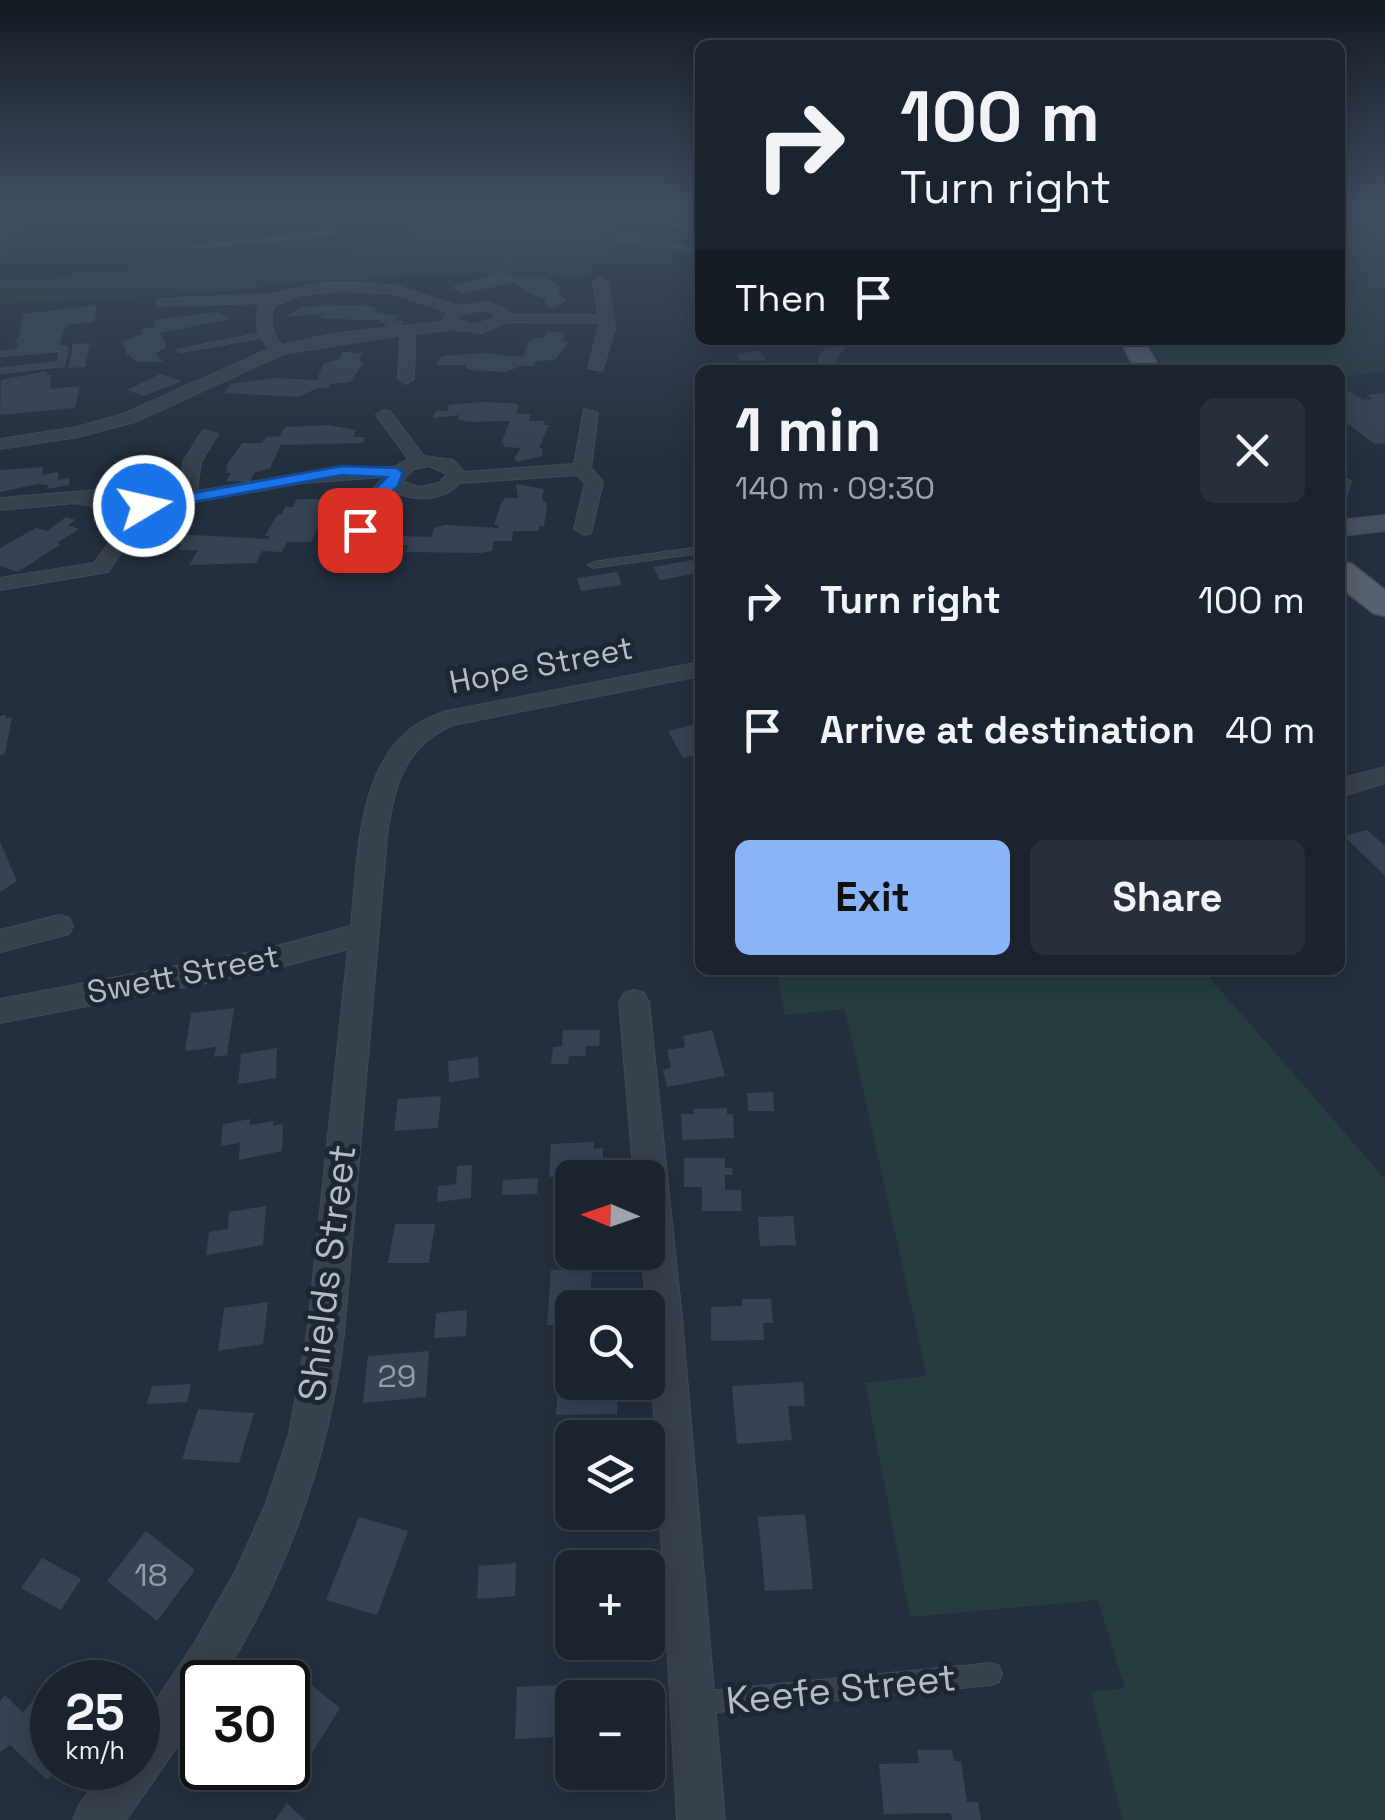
<!DOCTYPE html>
<html lang="en">
<head>
<meta charset="utf-8">
<style>
  body { margin:0; font-family:"Space Grotesk",sans-serif; background:#282f3a; color:#f1f3f6; height:100vh; display:flex; flex-direction:column; font-size:38px; white-space:nowrap }
  * { box-sizing:border-box; margin:0 }
  p { font-size:32px; color:#a0a4aa }
  .icon { flex:none; width:55px; height:55px; fill:none; stroke:currentColor; stroke-width:2; stroke-linecap:round; stroke-linejoin:round }
  .map { position:relative; flex:1; overflow:hidden }
  .panel { position:absolute; left:695px; top:365px; width:650px; height:610px; display:flex; flex-direction:column; background:#1b232e; border-radius:15px; box-shadow:0 5px 25px #0003,0 0 0 2px #39404a }
  .panel>* { flex:none }
  .hud { position:absolute; left:695px; top:40px; width:650px; height:305px; border-radius:15px; box-shadow:0 5px 25px #0003,0 0 0 2px #39404a; background:#1b232e; color:#f1f3f6; overflow:hidden }
  .needle { width:65px; rotate:272deg }
  .buttons { position:absolute; left:555px; top:1160px; display:grid; gap:20px }
  .buttons a { display:grid; place-items:center; width:110px; height:110px; border-radius:15px; background:#1b232e; box-shadow:0 5px 25px #0003,0 0 0 2px #39404a; font-size:50px }
  .speed { position:absolute; left:30px; top:1660px; display:flex; gap:20px; font-size:50px; font-weight:700; text-align:center }
  .speed>* { display:grid; place-content:center; width:130px; height:130px; border-radius:50%; background:#1b232e; box-shadow:0 5px 25px #0003,0 0 0 2px #39404a; line-height:1 }
  .speed small { font-size:25px; font-weight:400 }
  .speed .limit { border:5px solid #111; border-radius:15px; background:#fff; color:#111 }
  .pin { position:absolute; display:grid; place-items:center; width:85px; height:85px; color:#fff; margin:-42px; border-radius:20px; box-shadow:0 5px 15px #0006 }
  .me { position:absolute; width:110px; margin:-55px; rotate:81deg; stroke-linejoin:round; filter:drop-shadow(0 0 8px #0008) }
  .turn { display:flex; align-items:center; gap:35px; height:210px; padding:0 40px; font-size:45px }
  .turn .icon { width:130px; height:130px; stroke-width:2.5 }
  .turn b { display:block; font-size:70px; line-height:85px }
  .then { display:flex; align-items:center; height:95px; padding:0 40px; background:#0003; gap:20px; font-size:38px }
  .round { display:grid; place-items:center; flex:none; width:105px; height:105px; border-radius:15px; background:#282f3a }
  .summary { display:flex; align-items:center; justify-content:space-between; height:170px; padding:0 40px }
  h1 { font-size:60px; font-weight:600; line-height:75px }
  .primary-button { display:flex; gap:20px; margin-top:auto; padding:20px 40px }
  .primary-button a { flex:1; height:115px; border-radius:15px; background:#8ab4f8; color:#111; font-size:40px; font-weight:600; line-height:115px; text-align:center }
  .primary-button a+a { background:#282f3a; color:#f1f3f6 }
  ul { padding:0; list-style:none }
  li { display:flex; align-items:center; gap:30px; height:130px; padding:0 40px }
  li div { flex:1 }
  li b { display:block; font-size:38px }
  li em { font-style:normal }
  .map>svg:first-child { display:block }
</style>
</head>
<body>
<div class="map">
<svg width="1385" height="1820" viewBox="0 0 1385 1820">
  <rect width="100%" height="100%" fill="#242f3e"/>
  <g fill="#263c3f">
    <polygon points="0,206 36,206 0,258"/>
    <polygon points="412,206 634,206 605,238 606,251 585,278 465,275 307,281 213,293 0,304 0,281 412,248"/>
    <polygon points="1340,206 1385,206 1385,371 1340,377 1340,370 1164,370 1148,340 1340,340"/>
    <polygon points="777,970 1203,970 1385,1179 1385,1820 1123,1820 1091,1692 1125,1688 1098,1600 910,1617 865,1383 927,1376 845,1009 785,1015"/>
  </g>
  <g fill="#364354">
    <polygon points="644,206 665,206 648,223 629,220"/>
    <polygon points="628,232 642,233 647,238 630,245 611,239"/>
    <polygon points="674,243 700,246 700,255 667,251 670,248 666,248"/>
    <polygon points="502,272 510,277 545,277 561,287 557,291 567,301 552,309 544,304 547,300 530,294 514,282 461,294 451,287"/>
    <polygon points="97,305 94,322 66,325 59,346 16,350 18,343 14,343 20,335 23,314"/>
    <polygon points="345,305 371,306 377,309 374,312 399,316 395,321 404,321 400,327 384,326 386,323 379,323 380,320 327,319 320,317 322,314 285,317 301,307"/>
    <polygon points="217,312 231,319 160,333 167,347 155,353 163,362 137,362 127,354 122,342 142,334 140,330 155,327 153,322 161,319"/>
    <polygon points="547,332 566,333 563,340 568,343 555,360 536,361 534,366 521,366 505,372 472,370 465,368 467,365 436,365 442,356 483,353 523,357 528,342 535,337 544,338"/>
    <polygon points="90,343 85,367 68,368 73,344"/>
    <polygon points="759,350 766,360 740,361 736,355"/>
    <polygon points="343,352 363,353 359,359 363,364 350,382 331,384 328,388 317,388 299,397 225,393 231,384 275,378 317,380 323,364 339,359"/>
    <polygon points="47,371 46,375 51,375 50,389 80,386 75,408 0,415 1,380"/>
    <polygon points="160,374 182,381 144,396 127,390"/>
    <polygon points="1350,391 1363,400 1373,399 1367,395 1385,393 1385,443 1375,444 1347,423 1340,424 1340,392"/>
    <polygon points="482,402 513,403 519,405 516,414 531,414 529,421 545,421 544,425 549,425 539,448 543,448 542,456 517,462 514,459 521,448 503,447 504,443 501,443 510,421 468,422 458,419 460,415 433,418 436,411 447,411 449,405"/>
    <polygon points="328,425 356,430 353,437 365,437 363,443 281,445 270,468 254,473 250,482 226,481 231,473 225,473 228,467 225,467 242,443 262,443 266,437 280,436 285,427"/>
    <polygon points="119,461 154,461 161,466 177,466 171,476 140,479 102,476"/>
    <polygon points="43,467 42,475 58,472 58,480 70,478 69,485 47,489 48,485 38,484 0,492 0,470"/>
    <polygon points="516,484 544,489 542,499 547,504 544,526 539,526 539,531 513,531 512,541 494,541 492,551 480,553 406,552 408,545 398,545 400,536 431,537 434,528 445,525 498,528 498,525 494,525 501,504 505,498 518,498"/>
    <polygon points="297,499 322,499 318,508 323,508 320,514 324,514 311,542 287,542 282,552 262,551 256,563 189,565 198,550 178,550 182,544 170,544 176,534 268,539 270,536 265,536 277,515 281,515 285,507 293,507"/>
    <polygon points="66,517 76,520 68,525 79,529 57,543 61,544 18,572 0,566 0,548 36,528 47,531"/>
    <polygon points="692,560 699,573 660,580 653,567"/>
    <polygon points="617,572 622,585 581,591 577,578"/>
    <polygon points="6,715 6,719 12,717 5,754 0,755 0,716"/>
    <polygon points="696,724 700,730 700,754 683,758 668,731"/>
    <polygon points="1367,830 1385,846 1385,876 1344,836"/>
    <polygon points="0,842 17,881 0,892"/>
    <polygon points="234,1008 227,1055 214,1057 216,1047 185,1051 191,1013"/>
    <polygon points="563,1030 600,1030 599,1046 586,1046 585,1056 569,1056 568,1064 551,1064 553,1047 562,1046"/>
    <polygon points="712,1030 725,1076 667,1087 663,1070 671,1068 667,1050 685,1047 683,1036"/>
    <polygon points="277,1048 276,1078 238,1084 241,1054"/>
    <polygon points="478,1057 479,1078 449,1082 448,1061"/>
    <polygon points="773,1092 774,1111 748,1111 747,1093"/>
    <polygon points="441,1096 438,1128 394,1131 398,1099"/>
    <polygon points="727,1108 727,1114 733,1114 734,1138 682,1140 681,1114 694,1114 693,1109"/>
    <polygon points="250,1119 250,1125 273,1121 273,1126 283,1124 282,1151 239,1160 240,1143 221,1146 223,1124"/>
    <polygon points="594,1142 594,1149 603,1148 603,1168 593,1168 593,1175 549,1177 551,1144"/>
    <polygon points="684,1158 725,1158 725,1168 732,1168 733,1175 725,1175 725,1190 741,1190 742,1211 702,1211 702,1187 684,1187"/>
    <polygon points="472,1165 471,1198 437,1202 438,1186 456,1184 457,1166"/>
    <polygon points="538,1178 537,1194 502,1195 503,1180"/>
    <polygon points="266,1206 263,1245 206,1255 209,1232 228,1229 229,1212"/>
    <polygon points="793,1216 796,1245 760,1246 758,1217"/>
    <polygon points="395,1224 435,1224 429,1263 388,1263"/>
    <polygon points="592,1269 590,1308 572,1308 572,1325 547,1325 551,1270"/>
    <polygon points="742,1299 771,1299 773,1323 763,1323 764,1340 711,1341 711,1307 742,1306"/>
    <polygon points="268,1302 263,1344 218,1351 224,1308"/>
    <polygon points="467,1310 466,1336 434,1338 436,1313"/>
    <polygon points="429,1351 426,1397 363,1403 368,1356"/>
    <polygon points="559,1370 572,1370 572,1382 617,1382 617,1414 556,1415"/>
    <polygon points="803,1382 805,1406 788,1406 792,1440 737,1444 732,1386"/>
    <polygon points="191,1384 187,1402 147,1404 152,1386"/>
    <polygon points="198,1409 254,1413 239,1463 182,1459"/>
    <polygon points="805,1514 813,1589 765,1591 758,1517"/>
    <polygon points="359,1517 408,1531 377,1615 326,1600"/>
    <polygon points="146,1531 195,1570 157,1621 107,1581"/>
    <polygon points="42,1558 81,1579 61,1610 21,1588"/>
    <polygon points="516,1563 515,1596 477,1599 479,1566"/>
    <rect x="567" y="1579" width="5" height="57"/>
    <polygon points="299,1675 340,1708 304,1766 288,1753 288,1693"/>
    <polygon points="45,1685 52,1692 52,1768 57,1768 47,1780 10,1745 0,1752 0,1701 5,1695 23,1713"/>
    <polygon points="558,1685 556,1737 515,1739 517,1687"/>
    <polygon points="917,1750 952,1750 954,1761 961,1761 967,1802 978,1802 981,1820 952,1820 951,1813 884,1814 879,1764 919,1763"/>
    <polygon points="287,1803 305,1820 275,1820"/>
  </g>
  <g fill="none" stroke-linecap="round" stroke-linejoin="round">
    <g stroke="#414a57" stroke-width="2">
      <g id="lane">
        <polygon points="327,206 333,206 332,235 194,248 191,246 327,232"/>
        <polygon points="266,332 270,334 269,336 181,352 177,350"/>
        <polygon points="64,346 68,348 64,366 0,373 0,369 57,362 60,351 0,356 0,352"/>
        <polygon points="1340,477 1351,481 1345,500 1340,503"/>
        <polygon points="700,547 700,553 593,568 588,565 593,562"/>
        <polygon points="991,1663 999,1666 1002,1674 999,1682 991,1685 698,1714 690,1711 687,1703 690,1695 698,1692"/>
      </g>
    </g>
    <g stroke="#414a57" stroke-width="2">
      <g id="street">
        <polygon points="700,213 700,221 690,225 700,229 700,237 673,225"/>
        <path d="M600,277L607,281L615,329L602,371L588,368L600,323L507,322L481,333L453,329L415,334L414,379L406,384L398,379L400,335L283,354L135,422L78,437L0,449V439L77,427L123,414L269,349C257,333 253,320 261,303L162,306L157,305V299L273,294L320,283H365L397,286L458,306L485,302L507,309L509,314L598,315L593,281ZM343,291L396,294L447,312L443,322L339,333L282,345C271,334 269,321 274,306L300,295ZM484,310L494,314V319L473,325L456,319L461,314Z"/>
        <polygon points="834,340 850,340 836,357 834,370 818,370 820,356"/>
        <path d="M584,409L598,413L591,468L603,482L591,533L584,535L574,529L585,483L577,475L460,483C442,502 417,501 394,492L379,503L360,558L350,564L340,558L362,501L384,477L303,483L151,510L108,572L0,590V578L94,563L131,512L75,503L0,510V498L96,490L103,492V499L131,500L180,494L183,462L203,430L218,434L201,462L197,491L326,469L394,467L408,459L376,415L384,410L390,411L424,456L453,460L464,472L574,464ZM429,466L447,474L439,483L419,487L402,481L414,469Z"/>
        <path d="M700,662V676L453,725C403,747 394,787 387,837L344,1334C329,1459 287,1575 220,1682H202V1711L126,1820H73L80,1803L108,1768H138V1727L194,1644L236,1570L265,1506L289,1434L307,1334L348,949L262,972L0,1023V999L262,950L351,926C359,849 356,736 447,711Z"/>
        <polygon points="1385,767 1385,783 1340,797 1340,779"/>
        <polygon points="59,915 69,918 73,926 69,934 0,952 0,930"/>
        <polygon points="634,990 644,993 649,1002 682,1318 725,1820 677,1820 648,1308 640,1252 648,1252 648,1178 634,1178 619,1002 624,993"/>
      </g>
    </g>
    <g stroke="#414a57" stroke-width="2">
      <polygon id="secondary" points="1385,515 1385,531 1340,536 1340,520"/>
    </g>
    <g stroke="#414a57" stroke-width="3">
      <g id="primary">
        <polygon points="1120,340 1144,340 1161,370 1135,370"/>
        <polygon points="1340,561 1352,564 1385,590 1385,616 1373,613 1340,587"/>
      </g>
    </g>
    <use href="#lane" fill="#38414e" fill-rule="evenodd"/>
    <use href="#street" fill="#38414e" fill-rule="evenodd"/>
    <use href="#secondary" fill="#465061" fill-rule="evenodd"/>
    <use href="#primary" fill="#56606e" fill-rule="evenodd"/>
  </g>
  <linearGradient id="sky" x2="0" y2="1"><stop stop-color="#141a22"/><stop offset="0.45" stop-color="#3f4d63"/><stop offset="1" stop-color="#3f4d63" stop-opacity="0"/></linearGradient>
  <rect width="1385" height="460" fill="url(#sky)"/>
  <polygon fill="#1a73e8" stroke="#114b97" stroke-width="2.5" points="342,466 396,468 403,472 398,486 378,503 366,533 353,530 363,501 387,477 342,475 144,511 136,506 144,502"/>
  <g text-anchor="middle" dominant-baseline="central" stroke-width="10" stroke-linejoin="round" paint-order="stroke">
    <g font-size="32" fill="#b4bcc9" stroke="#1d2633">
      <text transform="translate(541 665) rotate(-11)">Hope Street</text>
      <text transform="translate(183 974) rotate(-11)">Swett Street</text>
    </g>
    <g font-size="32" fill="#929caa">
      <text x="397" y="1376">29</text>
      <text x="151" y="1575">18</text>
    </g>
    <g font-size="38" fill="#b4bcc9" stroke="#1d2633">
      <text transform="translate(327 1273) rotate(-83)">Shields Street</text>
      <text transform="translate(841 1689) rotate(-6)">Keefe Street</text>
    </g>
  </g>
</svg>
<div class="buttons">
<a><svg class="needle" viewBox="-14 -14 28 28"><path d="M0-13l5 13h-10z" fill="#e53935"/><path d="M0 13l5-13h-10z" fill="#a0a4aa"/></svg></a>
<a><svg class="icon" aria-label="search" viewBox="0 0 24 24"><circle cx="10" cy="10" r="6"/><path d="M15 15l6 6"/></svg></a>
<a><svg class="icon" aria-label="layers" viewBox="0 0 24 24"><path d="M12 4l9 5-9 5-9-5zM3 14l9 5 9-5"/></svg></a>
<a>+</a>
<a>−</a>
</div>
<div class="speed"><div>25<small>km/h</small></div><div class="limit">30</div></div>
<div class="pin" style="left:360px;top:530px;background:#d93025"><svg class="icon" aria-label="arrive" viewBox="0 0 24 24"><path d="M6 21V4h12l-3 4 3 4H6"/></svg></div>
<svg class="me" style="left:144px;top:506px" viewBox="-20 -20 40 40"><circle r="17" fill="#1a73e8" stroke="#fff" stroke-width="3"/><path d="M0-11L8 9 0 5-8 9z" fill="#fff"/></svg>
<div class="hud">
<div class="turn"><svg class="icon" aria-label="right" viewBox="0 0 24 24"><path d="M7 20v-9h11M14 6l5 5-5 5"/></svg><div><b>100 m</b>Turn right</div></div>
<div class="then">Then<svg class="icon" aria-label="arrive" viewBox="0 0 24 24"><path d="M6 21V4h12l-3 4 3 4H6"/></svg></div>
</div>
<section class="panel">
<div class="summary"><div><h1>1 min</h1><p>140 m · 09:30</p></div><a class="round"><svg class="icon" aria-label="close" viewBox="0 0 24 24"><path d="M6 6l12 12M18 6L6 18"/></svg></a></div>
<ul>
<li><svg class="icon" aria-label="right" viewBox="0 0 24 24"><path d="M7 20v-9h11M14 6l5 5-5 5"/></svg><div><b>Turn right</b></div><em>100 m</em></li>
<li><svg class="icon" aria-label="arrive" viewBox="0 0 24 24"><path d="M6 21V4h12l-3 4 3 4H6"/></svg><div><b>Arrive at destination</b></div><em>40 m</em></li>
</ul>
<div class="primary-button"><a>Exit</a><a>Share</a></div>
</section>
</div>
</body>
</html>
